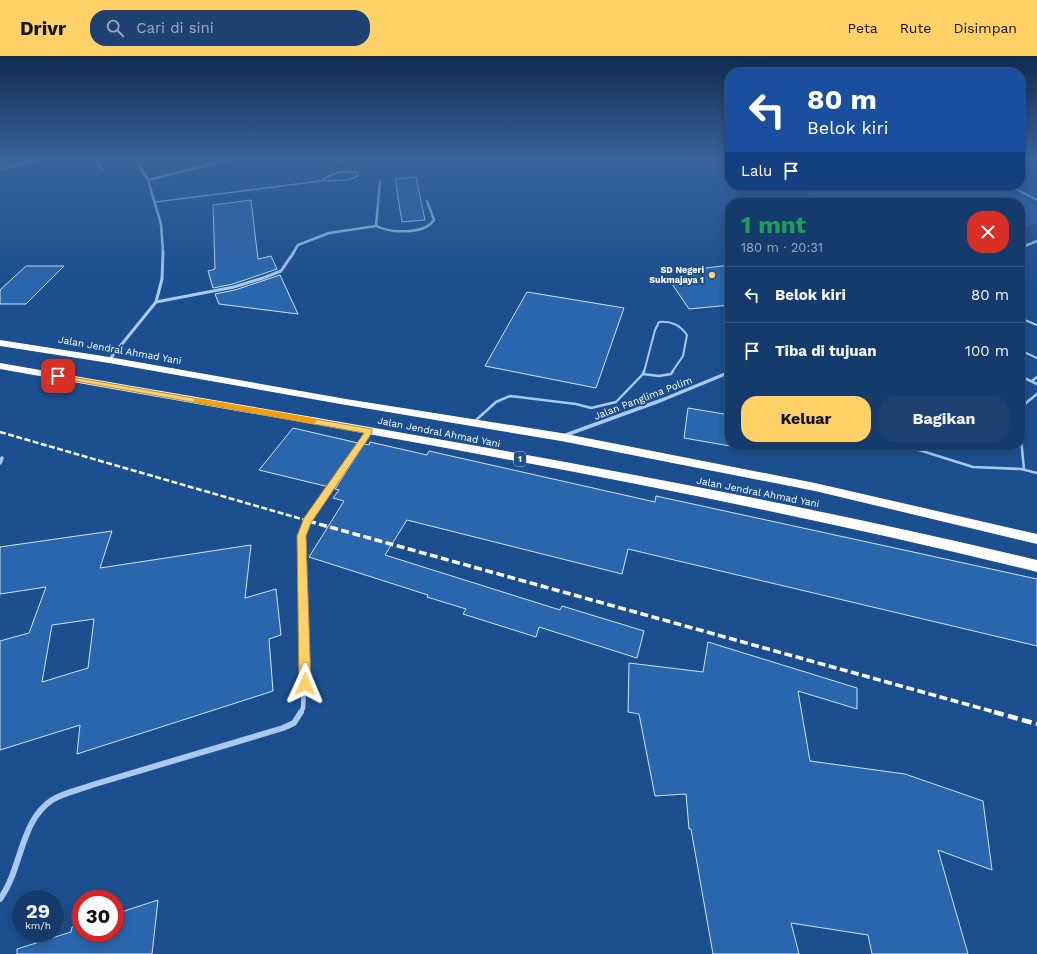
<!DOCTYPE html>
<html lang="id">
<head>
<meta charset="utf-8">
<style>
  body { margin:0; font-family:"Work Sans",sans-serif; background:#1d4271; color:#f1f3f6; height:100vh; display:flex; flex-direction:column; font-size:15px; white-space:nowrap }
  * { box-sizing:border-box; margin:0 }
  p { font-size:13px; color:#9dadc1 }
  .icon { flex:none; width:22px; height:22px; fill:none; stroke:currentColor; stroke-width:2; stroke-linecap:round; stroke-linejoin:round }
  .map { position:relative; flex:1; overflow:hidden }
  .drawer { position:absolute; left:725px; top:142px; width:300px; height:252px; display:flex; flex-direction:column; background:#143b6b; border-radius:16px; box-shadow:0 2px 10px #0003,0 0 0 1px #33557e }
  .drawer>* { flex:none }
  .top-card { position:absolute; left:725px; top:12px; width:300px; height:122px; border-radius:16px; box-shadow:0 2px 10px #0003,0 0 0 1px #33557e; background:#1a4fa0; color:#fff; overflow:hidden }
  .speed { position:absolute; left:12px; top:834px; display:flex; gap:8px; font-size:20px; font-weight:700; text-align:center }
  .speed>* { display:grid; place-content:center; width:52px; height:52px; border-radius:50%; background:#143b6b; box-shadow:0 2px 10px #0003,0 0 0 1px #33557e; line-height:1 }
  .speed small { font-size:10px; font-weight:400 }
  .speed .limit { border:6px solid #d22; background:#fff; color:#111 }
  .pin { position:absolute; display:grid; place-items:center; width:34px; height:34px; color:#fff; margin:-17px; border-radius:8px; box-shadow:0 2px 6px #0006 }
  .me { position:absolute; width:44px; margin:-22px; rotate:1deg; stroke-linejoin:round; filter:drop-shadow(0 0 3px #0008) }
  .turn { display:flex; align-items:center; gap:14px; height:84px; padding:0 16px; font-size:18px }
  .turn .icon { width:52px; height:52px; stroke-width:2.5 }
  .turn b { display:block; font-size:28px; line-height:34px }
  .then { display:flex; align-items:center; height:38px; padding:0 16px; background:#0003; gap:8px; font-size:15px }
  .round { display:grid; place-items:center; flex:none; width:42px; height:42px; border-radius:16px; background:#1d4271 }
  .headline { display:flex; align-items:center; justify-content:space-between; height:68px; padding:0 16px }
  h1 { font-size:24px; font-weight:700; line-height:30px; color:#1e9e55 }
  .primary-button { display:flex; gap:8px; margin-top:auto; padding:8px 16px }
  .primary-button a { flex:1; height:46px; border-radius:16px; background:#ffd166; color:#111; font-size:16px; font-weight:700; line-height:46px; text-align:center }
  .primary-button a+a { background:#1d4271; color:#f1f3f6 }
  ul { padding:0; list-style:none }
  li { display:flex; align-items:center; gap:12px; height:56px; padding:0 16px; border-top:1px solid #33557e }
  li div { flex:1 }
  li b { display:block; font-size:15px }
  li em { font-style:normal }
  header { display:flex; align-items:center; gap:24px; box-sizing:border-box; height:56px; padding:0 20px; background:#ffd166; color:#111 }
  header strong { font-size:19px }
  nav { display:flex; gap:22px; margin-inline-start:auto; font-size:14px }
  .search { width:280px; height:36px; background:#1d4271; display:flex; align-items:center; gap:10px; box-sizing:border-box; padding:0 14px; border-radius:16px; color:#9dadc1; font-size:15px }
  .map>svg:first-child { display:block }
</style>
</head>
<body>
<header>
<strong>Drivr</strong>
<div class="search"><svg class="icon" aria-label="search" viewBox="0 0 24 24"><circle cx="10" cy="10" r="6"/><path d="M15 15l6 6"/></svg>Cari di sini</div>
<nav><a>Peta</a><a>Rute</a><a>Disimpan</a></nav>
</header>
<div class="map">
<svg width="1037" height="898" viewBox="0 0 1037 898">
  <rect width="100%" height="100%" fill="#1b4f8f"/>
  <polygon fill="#2461a8" points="800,129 992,129 1008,134 1037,149 1037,167 1020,173 1020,147 819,147"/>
  <g fill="#2a66ad" stroke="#cfe3fa" fill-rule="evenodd">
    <polygon points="416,121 425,164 402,166 395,123"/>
    <polygon points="251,144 258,203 271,200 277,213 233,228 213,232 208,215 215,213 213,149"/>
    <polygon points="730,209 730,249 689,253 672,228 698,225 689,214"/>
    <polygon points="26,210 64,210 26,248 0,248 0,234"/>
    <polygon points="280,219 298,258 219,248 215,238 235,234"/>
    <polygon points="527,236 624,252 596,332 485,310"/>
    <polygon points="688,352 730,359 730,390 684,382"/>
    <polygon points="293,372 358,387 329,431 259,414"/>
    <polygon points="370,386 427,399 429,395 655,446 656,440 1037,523 1037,590 628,493 622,518 407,464 385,499 560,554 562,550 644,575 637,602 539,571 536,581 463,558 466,553 427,541 428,539 309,501 344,445 333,442 339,434 335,433 364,388 369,389"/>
    <path d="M112,475L100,512L251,489L245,542L276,533L281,579L269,583L273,635L77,698L80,669L0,694V585L29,577L46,531L0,538V491ZM94,563L88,612L42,626L52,569Z"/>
    <polygon points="708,586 857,632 857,653 798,635 810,705 905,718 983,745 992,814 938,794 968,898 872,898 868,879 791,867 799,898 713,898 691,773 689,773 686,738 655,740 639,658 628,656 629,607 703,616"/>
    <polygon points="158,844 152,898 17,898 17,893 71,876 72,871 81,869 81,877 115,877 115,858"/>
  </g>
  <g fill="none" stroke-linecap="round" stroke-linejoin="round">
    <g stroke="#a9c9ee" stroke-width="1.5">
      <polyline points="94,102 103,114"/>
      <polyline points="0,113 48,102"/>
      <polygon points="342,116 357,116 358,120 348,124 320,125 333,118"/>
      <polyline points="1008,129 1037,144"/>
      <polyline points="155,146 320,125"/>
    </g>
    <g stroke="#a9c9ee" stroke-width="2">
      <polyline points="1020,262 1037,269"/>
      <polyline points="1020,294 1037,302"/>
      <path d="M644,316L655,274L659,266C672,265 680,269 687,279L683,300L672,316"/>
    </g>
    <g stroke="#a9c9ee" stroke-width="2.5">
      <polyline points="643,318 659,320 671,318 673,315"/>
      <polyline points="643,318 644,315"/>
      <polyline points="1020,320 1037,328"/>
      <polyline points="1032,325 1037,321"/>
      <polyline points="1020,356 1026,347 1037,338"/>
      <polyline points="475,365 496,346 510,340 576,348 591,352 616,346 643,318"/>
      <polyline points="1020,373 1024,413"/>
      <polyline points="903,389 973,411 1021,413 1037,417"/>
    </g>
    <g stroke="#a9c9ee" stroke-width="2.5">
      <polyline points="135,102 148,124 161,168 163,197"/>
      <polyline points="337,102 338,107"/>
      <polyline points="148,124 237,102"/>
      <path d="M376,170C390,177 424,179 434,164L427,145"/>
      <polyline points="1020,192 1037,185"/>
      <polyline points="293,197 298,189 329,177 376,170 380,125"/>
    </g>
    <g stroke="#a9c9ee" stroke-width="3">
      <polyline points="156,246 234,231 263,222 281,215 294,196"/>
      <polyline points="109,304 156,246 162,223 163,196"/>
    </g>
    <g stroke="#a9c9ee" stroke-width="3.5">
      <polyline points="563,380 662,344 730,316"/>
      <polyline points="0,407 2,402"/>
      <polyline points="306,466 330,435 369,375"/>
    </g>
    <polyline stroke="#a9c9ee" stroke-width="4.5" points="301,657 303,652 305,617 301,480 307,465"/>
    <path stroke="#a9c9ee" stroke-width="6" d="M0,843C22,813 20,765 52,744C64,737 79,734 92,729L283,672L294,667L301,656"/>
    <g fill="#fff" fill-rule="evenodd">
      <polygon points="0,284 109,301 346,343 561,377 815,427 1037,478 1037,488 815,435 561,385 346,349 109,307 0,290"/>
      <path d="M0,307C346,368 695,422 1037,504V516C695,431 347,375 0,313Z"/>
    </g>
    <polyline stroke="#fff" stroke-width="2.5" stroke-dasharray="6 2.5" stroke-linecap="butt" points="0,376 312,466"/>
    <polyline stroke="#fff" stroke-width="3.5" stroke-dasharray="8 3.5" stroke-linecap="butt" points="308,465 998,657"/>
    <polyline stroke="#fff" stroke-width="4.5" stroke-dasharray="10 4.5" stroke-linecap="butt" points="994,656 1037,668"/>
  </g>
  <linearGradient id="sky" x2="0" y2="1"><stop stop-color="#0f2b4f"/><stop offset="0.45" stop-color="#39639b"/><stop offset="1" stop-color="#39639b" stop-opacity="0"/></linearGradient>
  <rect width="1037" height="228" fill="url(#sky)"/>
  <polygon fill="#ffd166" stroke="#a68842" points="55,318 372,373 372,377 311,467 306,480 311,628 309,632 305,634 301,632 299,628 297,480 304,462 364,377 58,322 54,320"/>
  <polygon fill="#f59e0b" points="197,342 313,362 317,365 313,368 194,346 194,343"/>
  <circle fill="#ffd166" stroke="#1b4f8f" stroke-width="1.5" cx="712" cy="219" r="4"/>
  <g text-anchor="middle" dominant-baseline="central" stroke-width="4" stroke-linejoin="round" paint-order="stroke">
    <g font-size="9" font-weight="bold" fill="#fff" stroke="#1b4f8f" text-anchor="end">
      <text x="704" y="214">SD Negeri<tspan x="704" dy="10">Sukmajaya 1</tspan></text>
    </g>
    <rect fill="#1b4f8f" stroke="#bbcadd" stroke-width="1" x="514" y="396" width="12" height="14" rx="3"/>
    <g font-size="9" font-weight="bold" fill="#fff">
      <text x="520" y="403">1</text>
    </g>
    <g font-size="10" fill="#fff" stroke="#1b4f8f">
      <text transform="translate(120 294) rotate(10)">Jalan Jendral Ahmad Yani</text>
      <text transform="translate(643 342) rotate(-21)">Jalan Panglima Polim</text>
      <text transform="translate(439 376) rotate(11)">Jalan Jendral Ahmad Yani</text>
      <text transform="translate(758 436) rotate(11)">Jalan Jendral Ahmad Yani</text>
    </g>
  </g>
</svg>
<div class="speed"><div>29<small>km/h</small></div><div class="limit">30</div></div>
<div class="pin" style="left:58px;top:320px;background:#d93025"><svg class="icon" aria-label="arrive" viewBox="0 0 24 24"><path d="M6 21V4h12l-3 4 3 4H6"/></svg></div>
<svg class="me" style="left:305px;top:628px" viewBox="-20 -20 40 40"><path d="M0-17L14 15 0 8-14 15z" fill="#ffd166" stroke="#fff" stroke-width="4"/></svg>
<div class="top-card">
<div class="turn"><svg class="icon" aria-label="left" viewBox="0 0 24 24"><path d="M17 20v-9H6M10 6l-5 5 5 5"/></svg><div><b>80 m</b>Belok kiri</div></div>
<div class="then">Lalu<svg class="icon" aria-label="arrive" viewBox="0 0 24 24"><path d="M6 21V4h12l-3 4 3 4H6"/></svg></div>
</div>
<section class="drawer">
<div class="headline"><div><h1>1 mnt</h1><p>180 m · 20:31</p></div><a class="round" style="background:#d93025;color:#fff"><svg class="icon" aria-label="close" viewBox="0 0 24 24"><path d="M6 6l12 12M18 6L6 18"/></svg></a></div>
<ul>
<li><svg class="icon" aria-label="left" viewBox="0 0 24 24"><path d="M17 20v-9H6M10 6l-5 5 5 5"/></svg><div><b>Belok kiri</b></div><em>80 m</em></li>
<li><svg class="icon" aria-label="arrive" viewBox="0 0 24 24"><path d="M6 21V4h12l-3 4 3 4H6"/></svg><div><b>Tiba di tujuan</b></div><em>100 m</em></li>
</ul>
<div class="primary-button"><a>Keluar</a><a>Bagikan</a></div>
</section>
</div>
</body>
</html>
